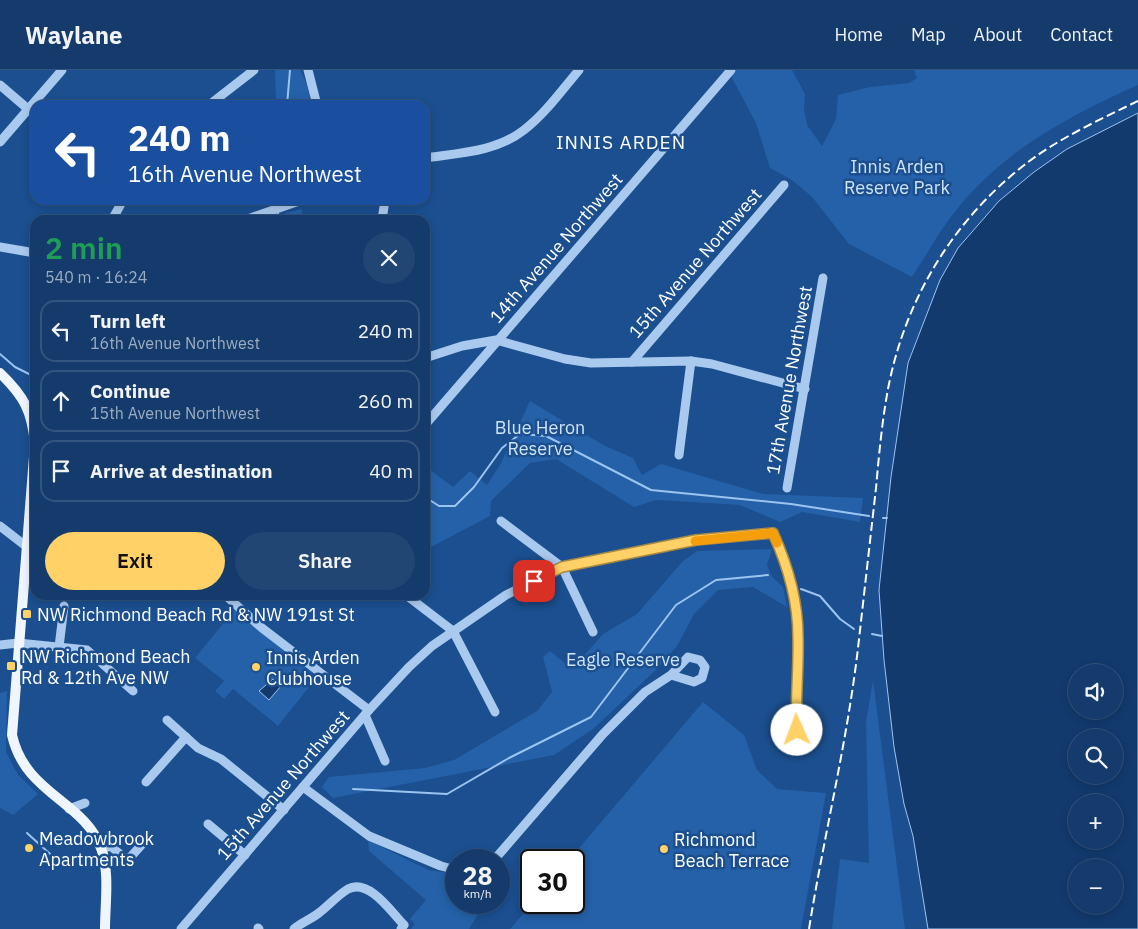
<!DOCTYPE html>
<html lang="en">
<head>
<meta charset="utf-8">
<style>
  body { margin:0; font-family:"IBM Plex Sans",sans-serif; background:#214673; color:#f1f3f6; height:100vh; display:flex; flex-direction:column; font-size:19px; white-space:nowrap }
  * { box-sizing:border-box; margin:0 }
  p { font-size:16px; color:#9dadc1 }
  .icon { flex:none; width:28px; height:28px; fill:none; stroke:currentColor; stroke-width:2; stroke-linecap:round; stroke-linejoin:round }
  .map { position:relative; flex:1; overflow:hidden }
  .details { position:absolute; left:30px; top:145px; width:400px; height:385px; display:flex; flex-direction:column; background:#143b6b; border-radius:15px; box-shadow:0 2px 8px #0003,0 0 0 1px #33557e }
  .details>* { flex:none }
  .banner { position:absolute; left:30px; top:30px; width:400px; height:105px; border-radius:15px; box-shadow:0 2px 8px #0003,0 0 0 1px #33557e; background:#1a4fa0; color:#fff; overflow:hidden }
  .tools { position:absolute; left:1068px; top:594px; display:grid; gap:10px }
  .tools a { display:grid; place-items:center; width:55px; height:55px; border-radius:50%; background:#143b6b; box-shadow:0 2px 8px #0003,0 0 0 1px #33557e; font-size:25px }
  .speed { position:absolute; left:445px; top:779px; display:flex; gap:10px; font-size:25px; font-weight:700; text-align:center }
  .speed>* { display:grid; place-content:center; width:65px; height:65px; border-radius:50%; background:#143b6b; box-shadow:0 2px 8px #0003,0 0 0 1px #33557e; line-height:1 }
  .speed small { font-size:12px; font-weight:400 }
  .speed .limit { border:2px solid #111; border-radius:8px; background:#fff; color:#111 }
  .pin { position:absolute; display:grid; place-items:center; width:42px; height:42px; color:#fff; margin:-21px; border-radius:10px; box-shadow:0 2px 8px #0006 }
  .me { position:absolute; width:55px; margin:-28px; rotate:358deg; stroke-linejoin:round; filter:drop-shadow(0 0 4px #0008) }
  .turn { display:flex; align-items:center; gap:18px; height:105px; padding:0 15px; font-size:22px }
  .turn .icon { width:65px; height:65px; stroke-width:2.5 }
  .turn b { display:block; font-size:35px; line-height:42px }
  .round { display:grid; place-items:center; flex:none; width:52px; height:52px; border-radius:26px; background:#214673 }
  .summary { display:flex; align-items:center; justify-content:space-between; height:85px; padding:0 15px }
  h1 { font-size:30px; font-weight:600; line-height:38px; color:#1e9e55 }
  .action { display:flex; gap:10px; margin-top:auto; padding:10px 15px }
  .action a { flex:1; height:58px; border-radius:30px; background:#ffd166; color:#111; font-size:20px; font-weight:600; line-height:58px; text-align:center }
  .action a+a { background:#214673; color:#f1f3f6 }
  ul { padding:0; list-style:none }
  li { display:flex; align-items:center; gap:15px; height:62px; margin:0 10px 8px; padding:0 5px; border:2px solid #33557e; border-radius:15px }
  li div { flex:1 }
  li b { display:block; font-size:19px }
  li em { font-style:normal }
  header { display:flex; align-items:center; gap:30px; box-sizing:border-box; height:70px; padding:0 25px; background:#143b6b; border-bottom:1px solid #33557e }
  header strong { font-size:24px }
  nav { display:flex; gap:28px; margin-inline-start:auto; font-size:18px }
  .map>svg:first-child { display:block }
</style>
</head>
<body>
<header>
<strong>Waylane</strong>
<nav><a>Home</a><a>Map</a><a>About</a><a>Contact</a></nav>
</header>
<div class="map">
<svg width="1138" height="859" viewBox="0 0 1138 859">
  <rect width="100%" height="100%" fill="#1b4f8f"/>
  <g fill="#2461a8">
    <polygon points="275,0 300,0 307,14 311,35 276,35"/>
    <path d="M737,0H792L805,24L804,39L807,55L822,76L836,49L838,25L870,17L909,13L917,8L914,0H1138V15C1070,45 1001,82 954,143C938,163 926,186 912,207L849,174L812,127L792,110L770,98L756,53L731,6Z"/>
    <polygon points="302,139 301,150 284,150 285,143"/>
    <polygon points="530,331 605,376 633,388 642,405 661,394 763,424 863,428 860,452 802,442 780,452 740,435 656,430 634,437 556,389 530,393 491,431 490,446 431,477 425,474 425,396 453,417 470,401 487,415 501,393"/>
    <polygon points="772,479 767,495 772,507 783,517 787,537 753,517 718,520 694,544 677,576 658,598 593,659 554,685 333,728 322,717 329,707 425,698 454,690 537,641 552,622 543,587 550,581 572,599 603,564 637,544 682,492 697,481"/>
    <polygon points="235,539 317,607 278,656 233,619 224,629 215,621 224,611 195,588"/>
    <polygon points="873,610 905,859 832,859 840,789 869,793 866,652"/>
    <polygon points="7,621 6,682 18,705 38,724 13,745 0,738 0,623"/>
    <polygon points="703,632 744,665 757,700 777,719 826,723 801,859 510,859 533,833 574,832 574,790 569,790"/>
    <polygon points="368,770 428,800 456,804 456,832 485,833 469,859 411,859 415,854 410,849 426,830 369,781"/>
  </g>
  <g fill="#123a6d" stroke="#9cc4f0" fill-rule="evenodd">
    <path d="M1138,43V859H928L913,766L904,734L894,677L884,590L879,520L891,407L908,293L940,210L958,178L999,131L1034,102L1067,79ZM1076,602H1114V640H1076ZM1076,668H1114V705H1076ZM1076,732H1114V770H1076ZM1076,798H1114V835H1076Z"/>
    <polygon points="273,609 281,616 269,630 259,621"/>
  </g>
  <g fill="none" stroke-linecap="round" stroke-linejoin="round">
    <g stroke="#9cc4f0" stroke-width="2">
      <polyline points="287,35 290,0"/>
      <polyline points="278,150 278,142"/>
      <polyline points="0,284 15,297 35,307"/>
      <polyline points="425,427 439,436 455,436 474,417 502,378 520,364 546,366 651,420 791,434 869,446"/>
      <polyline points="883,448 887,448"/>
      <polyline points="801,519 820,526 840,549 854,559"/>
      <polyline points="872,564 882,566"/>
      <polyline points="353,719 447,724 509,688 591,647 676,535 716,510 768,505"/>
      <polyline points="27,763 60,793"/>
    </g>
    <g stroke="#a9c9ee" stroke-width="9">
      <polyline points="308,0 317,35"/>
      <polyline points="0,15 28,39"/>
      <polyline points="209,35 254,0"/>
      <polyline points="0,72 62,0"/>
      <path d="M425,88C459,83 496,82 524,60C545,44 562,20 579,0"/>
      <polyline points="112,150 123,130"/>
      <polyline points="245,150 302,130"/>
      <polyline points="382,150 385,130"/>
      <polyline points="0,177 35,183"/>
      <polyline points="425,288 462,276 496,270 565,289 591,293 691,291 712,294 805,319"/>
      <polyline points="632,292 784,115"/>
      <polyline points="425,355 731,0"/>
      <polyline points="679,385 691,291"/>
      <polyline points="787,418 823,208"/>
      <polyline points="501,451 562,497 593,562"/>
      <polyline points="0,456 27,477"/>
      <polyline points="225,525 262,558 369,640"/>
      <polyline points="406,525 453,561 495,642"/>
      <polyline points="0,575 18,573 87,580 133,621"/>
      <polyline points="59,577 64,536"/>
      <polyline points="365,645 385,691"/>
      <polyline points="167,650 198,678 221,689 284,740"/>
      <polyline points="146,712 186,667"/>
      <polyline points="303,717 369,766 441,796 456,800"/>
      <polyline points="69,739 85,733"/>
      <polyline points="208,754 245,785"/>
      <polyline points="101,779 111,776 127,791 145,771"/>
      <polyline points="494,790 603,664 645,622 671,605 688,587 700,590 705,597 702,608 694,612 671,605"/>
      <polyline points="258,858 259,859"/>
      <path d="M181,859L369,640L409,597L432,576L506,525L562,497L697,470L773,463C788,496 798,531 798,567C799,598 795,629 797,660"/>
      <path d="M294,859C302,852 312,849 320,842C329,835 338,825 348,819C369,808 392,843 404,855L401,859"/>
    </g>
    <path stroke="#f0f6ff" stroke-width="10" d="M0,303C24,326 32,341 35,374L12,665C25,724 84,731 101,778C110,802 105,834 105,859"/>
    <path stroke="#fff" stroke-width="2" stroke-dasharray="9 4" stroke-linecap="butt" d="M809,859C824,765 847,673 858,578C864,525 870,471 876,418C879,385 882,351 888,319C905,230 952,152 1023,96C1057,69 1099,50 1138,31"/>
  </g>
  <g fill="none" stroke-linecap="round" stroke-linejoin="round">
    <g stroke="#a68842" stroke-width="12">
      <path id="route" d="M534,511L562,497L696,470L773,463C788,496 798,531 798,567C799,598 795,629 797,660"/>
    </g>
    <use href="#route" stroke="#ffd166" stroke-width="9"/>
    <polyline stroke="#f59e0b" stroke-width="9" points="695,471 773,463 777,473"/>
  </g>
  <g fill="#ffd166" stroke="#1b4f8f" stroke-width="2">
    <rect x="22" y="539" width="10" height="10" rx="2.5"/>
    <rect x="6" y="591" width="10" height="10" rx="2.5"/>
    <circle cx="256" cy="597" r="5"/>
    <circle cx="29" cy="778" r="5"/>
    <circle cx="664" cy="779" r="5"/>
  </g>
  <g text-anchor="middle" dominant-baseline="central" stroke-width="5" stroke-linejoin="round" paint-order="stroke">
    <g font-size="18" fill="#cfe3fa" stroke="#1b4f8f">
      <text x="897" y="96">Innis Arden<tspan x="897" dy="21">Reserve Park</tspan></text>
      <text x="540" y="357">Blue Heron<tspan x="540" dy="21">Reserve</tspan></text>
      <text x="623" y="589">Eagle Reserve</text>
    </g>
    <g font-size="18" fill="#fff" stroke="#1b4f8f">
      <text transform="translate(556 178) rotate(-49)">14th Avenue Northwest</text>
      <text transform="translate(695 193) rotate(-49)">15th Avenue Northwest</text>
      <text transform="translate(789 310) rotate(-80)">17th Avenue Northwest</text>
      <text transform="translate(283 715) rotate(-49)">15th Avenue Northwest</text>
    </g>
    <g font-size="18" fill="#fff" stroke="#1b4f8f" text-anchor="start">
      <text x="37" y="544">NW Richmond Beach Rd &amp; NW 191st St</text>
      <text x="21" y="586">NW Richmond Beach<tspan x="21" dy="21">Rd &amp; 12th Ave NW</tspan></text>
      <text x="266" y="587">Innis Arden<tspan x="266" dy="21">Clubhouse</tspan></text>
      <text x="39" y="768">Meadowbrook<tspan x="39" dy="21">Apartments</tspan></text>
      <text x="674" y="769">Richmond<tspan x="674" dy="21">Beach Terrace</tspan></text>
    </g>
    <g font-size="19" letter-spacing="1" fill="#fff" stroke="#1b4f8f">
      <text x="621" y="72">INNIS ARDEN</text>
    </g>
  </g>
</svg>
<div class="tools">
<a><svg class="icon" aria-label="sound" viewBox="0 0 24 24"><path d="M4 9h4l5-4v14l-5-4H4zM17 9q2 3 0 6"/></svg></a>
<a><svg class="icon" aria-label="search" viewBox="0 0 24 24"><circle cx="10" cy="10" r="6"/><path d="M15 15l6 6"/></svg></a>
<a>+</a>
<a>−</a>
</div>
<div class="speed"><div>28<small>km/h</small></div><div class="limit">30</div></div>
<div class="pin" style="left:534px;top:511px;background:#d93025"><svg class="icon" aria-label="arrive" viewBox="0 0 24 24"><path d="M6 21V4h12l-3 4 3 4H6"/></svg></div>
<svg class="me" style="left:797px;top:660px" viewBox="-20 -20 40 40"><circle r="19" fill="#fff"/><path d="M0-13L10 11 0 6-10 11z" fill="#ffd166"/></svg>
<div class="banner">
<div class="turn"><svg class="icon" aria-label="left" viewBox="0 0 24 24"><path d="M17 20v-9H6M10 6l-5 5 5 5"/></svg><div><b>240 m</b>16th Avenue Northwest</div></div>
</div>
<section class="details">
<div class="summary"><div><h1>2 min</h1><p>540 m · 16:24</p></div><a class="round"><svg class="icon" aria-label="close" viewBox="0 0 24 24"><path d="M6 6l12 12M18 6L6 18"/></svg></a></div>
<ul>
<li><svg class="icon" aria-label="left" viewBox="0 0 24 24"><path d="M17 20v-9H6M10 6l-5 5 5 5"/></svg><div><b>Turn left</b><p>16th Avenue Northwest</p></div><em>240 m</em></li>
<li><svg class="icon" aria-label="ahead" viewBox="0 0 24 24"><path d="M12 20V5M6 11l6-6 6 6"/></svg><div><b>Continue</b><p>15th Avenue Northwest</p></div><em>260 m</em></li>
<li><svg class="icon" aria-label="arrive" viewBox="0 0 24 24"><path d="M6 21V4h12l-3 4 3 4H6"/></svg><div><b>Arrive at destination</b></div><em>40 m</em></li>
</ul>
<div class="action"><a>Exit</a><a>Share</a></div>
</section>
</div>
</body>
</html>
